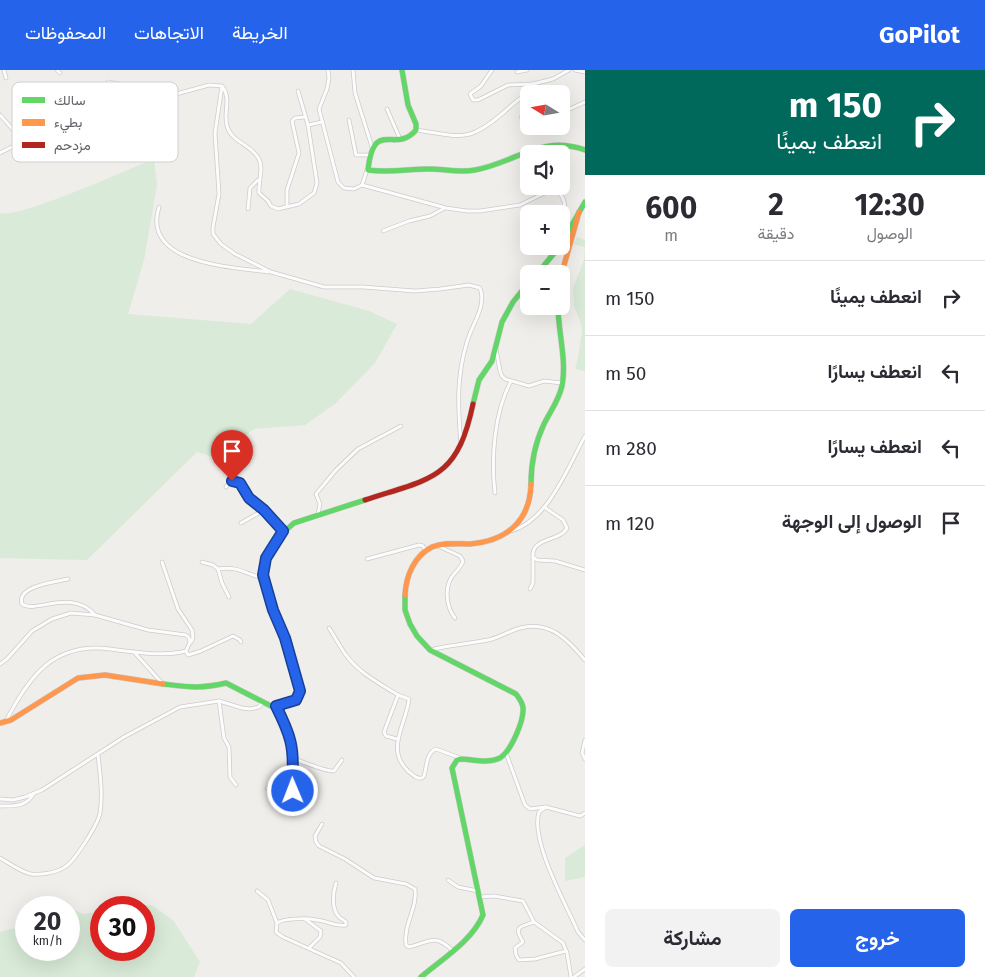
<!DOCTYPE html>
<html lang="ar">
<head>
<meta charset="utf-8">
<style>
  body { margin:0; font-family:"Fira Sans",Vazirmatn,sans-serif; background:#f2f2f3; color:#2b2b33; direction:rtl; height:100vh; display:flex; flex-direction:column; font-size:19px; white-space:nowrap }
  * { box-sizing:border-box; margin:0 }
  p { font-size:16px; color:#7c7c81 }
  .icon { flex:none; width:28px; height:28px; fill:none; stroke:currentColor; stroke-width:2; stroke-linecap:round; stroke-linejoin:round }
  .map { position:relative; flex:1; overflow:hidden; direction:ltr }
  .details { display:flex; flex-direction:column; background:#fff; width:400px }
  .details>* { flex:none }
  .guide { background:#00695c; color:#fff; overflow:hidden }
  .needle { width:32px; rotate:281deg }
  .controls { position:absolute; left:520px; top:15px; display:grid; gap:10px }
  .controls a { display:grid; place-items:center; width:50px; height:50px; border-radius:8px; background:#fff; box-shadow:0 5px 20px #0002; font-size:25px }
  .speed { position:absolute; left:15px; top:826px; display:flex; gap:10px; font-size:25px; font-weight:700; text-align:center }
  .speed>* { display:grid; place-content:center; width:65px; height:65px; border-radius:50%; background:#fff; box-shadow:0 5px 20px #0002; line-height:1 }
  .speed small { font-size:12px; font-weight:400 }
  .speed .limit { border:8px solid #d22; background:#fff; color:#111 }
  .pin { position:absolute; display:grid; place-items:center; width:42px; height:42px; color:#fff; margin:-51px -21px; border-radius:50% 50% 50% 0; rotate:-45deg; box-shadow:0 0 5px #0007 }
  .pin .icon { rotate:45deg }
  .me { position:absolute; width:55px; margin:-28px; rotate:359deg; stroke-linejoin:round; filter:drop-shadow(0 0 4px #0008) }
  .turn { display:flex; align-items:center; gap:18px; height:105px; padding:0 20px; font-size:22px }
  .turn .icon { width:65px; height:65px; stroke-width:2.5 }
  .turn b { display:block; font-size:35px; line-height:42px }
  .eta { display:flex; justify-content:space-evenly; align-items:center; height:85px; text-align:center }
  .eta b { font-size:30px; font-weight:700; line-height:35px }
  .primary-button { display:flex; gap:10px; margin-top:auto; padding:10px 20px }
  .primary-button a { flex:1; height:58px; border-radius:8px; background:#2563eb; color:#fff; font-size:20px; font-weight:700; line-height:58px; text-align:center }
  .primary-button a+a { background:#f2f2f3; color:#2b2b33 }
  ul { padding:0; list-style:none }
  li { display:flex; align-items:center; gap:15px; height:75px; padding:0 20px; border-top:1px solid #e1e1e2 }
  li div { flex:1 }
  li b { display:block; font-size:19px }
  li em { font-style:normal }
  header { display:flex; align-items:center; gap:30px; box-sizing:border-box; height:70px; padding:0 25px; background:#2563eb; color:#fff }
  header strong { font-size:24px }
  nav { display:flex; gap:28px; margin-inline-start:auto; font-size:18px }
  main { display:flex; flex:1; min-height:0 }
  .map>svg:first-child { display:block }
</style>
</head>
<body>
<header>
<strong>GoPilot</strong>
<nav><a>الخريطة</a><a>الاتجاهات</a><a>المحفوظات</a></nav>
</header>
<main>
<section class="details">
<div class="guide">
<div class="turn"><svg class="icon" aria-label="right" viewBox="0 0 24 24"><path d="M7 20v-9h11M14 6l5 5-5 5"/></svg><div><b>150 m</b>انعطف يمينًا</div></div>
</div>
<div class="eta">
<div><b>12:30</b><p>الوصول</p></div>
<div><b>2</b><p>دقيقة</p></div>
<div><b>600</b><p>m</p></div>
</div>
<ul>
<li><svg class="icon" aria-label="right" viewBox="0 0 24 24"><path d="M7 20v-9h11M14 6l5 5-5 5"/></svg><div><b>انعطف يمينًا</b></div><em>150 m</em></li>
<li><svg class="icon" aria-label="left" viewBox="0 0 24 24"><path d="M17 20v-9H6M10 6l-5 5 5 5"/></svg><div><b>انعطف يسارًا</b></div><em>50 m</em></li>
<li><svg class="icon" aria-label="left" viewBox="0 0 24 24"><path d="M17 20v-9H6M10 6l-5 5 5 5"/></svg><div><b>انعطف يسارًا</b></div><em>280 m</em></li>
<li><svg class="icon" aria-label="arrive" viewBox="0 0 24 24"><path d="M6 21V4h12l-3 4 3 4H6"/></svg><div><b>الوصول إلى الوجهة</b></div><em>120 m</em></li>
</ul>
<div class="primary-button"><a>خروج</a><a>مشاركة</a></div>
</section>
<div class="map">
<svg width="585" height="907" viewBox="0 0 585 907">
  <rect width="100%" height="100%" fill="#efeeea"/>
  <g fill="#d9ead8">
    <path d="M154,89L157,115L144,190L128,244L251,254L290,219L369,241L397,254L375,293L335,334L305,355L254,359L216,388L197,382L87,490L0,488V143C20,149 128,99 154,89Z"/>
    <polygon points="577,167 585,170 585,301 575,299 578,288 582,261 581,254 574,236 573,218 584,190 585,177 574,174"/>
    <polygon points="585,775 585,807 565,811 565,788"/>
    <polygon points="151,835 173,850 200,892 194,907 0,907 0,862 26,855 26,880 69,880 69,843 76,841 83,844 101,841 101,880 144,880 144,838 129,837"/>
  </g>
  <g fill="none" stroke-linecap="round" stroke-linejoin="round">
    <g stroke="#ccc" stroke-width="4.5">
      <g id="street">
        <polyline points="4,0 6,8"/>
        <polyline points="57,0 60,3"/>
        <polyline points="328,0 329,8 327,19 319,39 338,112 344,118 354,119 362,115 367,100"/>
        <polyline points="353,0 355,23 372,77"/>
        <polyline points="492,0 481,16 470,24 473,30 478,30 508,15 533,14"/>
        <polyline points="575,0 585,2"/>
        <polyline points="517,2 527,0"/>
        <polyline points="108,12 129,16 156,15 164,19 167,27"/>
        <path d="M222,16L215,63L219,124L213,157V164L221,174L235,184L271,202L324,217H363L415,221L440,219L469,215L480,218C487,236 472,254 467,272C456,307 458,338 461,375"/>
        <polyline points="298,21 308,55 322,52"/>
        <polyline points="387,39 400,69"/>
        <polyline points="561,43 585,32"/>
        <path d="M0,45C11,56 33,88 50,87L86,65L118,40L209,15L222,16C232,29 223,41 227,56C232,73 251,74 259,89C264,99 258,112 259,123L268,131L271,136L278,139L299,134L314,123L317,113L308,55"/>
        <polyline points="521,47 529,46"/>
        <polyline points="349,50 356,85 369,85"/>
        <path d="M416,60C460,66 467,74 503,43C513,34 520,27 532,22L533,14L553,9L569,0"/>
        <polyline points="0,83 24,71"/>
        <path d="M362,115L446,138L467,141H480L520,135L553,119C568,126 566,141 561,154"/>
        <polyline points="287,136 287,120 299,83 292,51 295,48 305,47"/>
        <path d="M159,137C141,194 232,197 268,202"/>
        <polyline points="248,139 250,118 258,110"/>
        <polyline points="383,161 409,151 430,146 445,138"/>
        <polyline points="554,183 554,176"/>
        <polyline points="496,279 500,301 502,306 505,309 529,316 544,311 562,313"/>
        <polyline points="226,417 231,411 240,413 249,428 264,440 283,461"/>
        <path d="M495,423C491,388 494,343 511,311"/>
        <path d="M544,437L563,450L567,458C560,472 531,467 533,487L537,490L555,491L585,500"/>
        <polyline points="318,444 320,434 316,424 336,400 358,379 401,356"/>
        <polyline points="241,453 264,440"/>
        <path d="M511,461C548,451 568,397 585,366"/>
        <path d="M438,476L460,486L463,491C461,498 455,502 451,508C444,521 447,538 455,548"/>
        <polyline points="367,489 419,475 423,476 426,481"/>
        <polyline points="162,492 178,539 192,560 193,568 191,572"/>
        <path d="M202,492L213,495L218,499C239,496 245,504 263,508"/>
        <polyline points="218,499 222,513 229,527"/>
        <path d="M68,509C55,512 16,516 22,534C35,544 72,518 95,545"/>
        <polyline points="530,519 533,513 533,488"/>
        <path d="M329,558C335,567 340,577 346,585C359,603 379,613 398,625"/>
        <path d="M430,580C449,575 468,574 488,570C499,568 509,561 520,558C550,550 568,570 585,590"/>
        <polyline points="186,581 188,585 201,581 233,566 240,570 241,572"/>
        <polyline points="134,582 162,613"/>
        <path d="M0,594L7,589L32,561L52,549L71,543L95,545L148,560L186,565L189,568L190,572L186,581C162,587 134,582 110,579C54,572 29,606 6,651"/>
        <polyline points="219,631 224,668 229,677 230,707 236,715"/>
        <path d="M397,669L386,666L384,662L398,625L409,629C406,655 385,679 408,701C413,705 416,709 422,708L424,706C427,696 426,683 436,679L463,689"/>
        <polyline points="585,670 582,683 585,689"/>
        <polyline points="506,683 525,735 530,739 546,737"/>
        <path d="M294,689C304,692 326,702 334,701L342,690"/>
        <path d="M267,718L293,721H296L298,716L292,710C295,676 290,666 276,636"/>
        <polyline points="0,729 13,730 25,727 42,720 124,667 180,637 219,631 242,638 250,639 259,637 262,633"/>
        <path d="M0,736C14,736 27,737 34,723"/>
        <path d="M585,743L580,746L546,737L539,742C530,771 566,834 578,862L585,870"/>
        <path d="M322,754L315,766L316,772L319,776L345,789L374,808L406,814L415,819C418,837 403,855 406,875L409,877C430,872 434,863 452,880"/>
        <path d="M0,788C9,793 21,802 31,804C41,805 56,803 65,797C75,791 98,754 100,743C103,724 100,703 98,685"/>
        <polyline points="448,810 458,817 478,821"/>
        <path d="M336,813C333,822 331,839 339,847C341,849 344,850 346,852V855C336,857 327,851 317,850C308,848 284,848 277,853L276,862L283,867L341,893L354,907"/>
        <polyline points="257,821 268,830 277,853"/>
        <polyline points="480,827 494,826 523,831 534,852 563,873 567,883 571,907"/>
        <polyline points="305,849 321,861 320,867 309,878"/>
        <path d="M534,852C520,857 513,856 523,872L515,878L516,885L519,890L535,889L566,881"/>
        <polyline points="574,907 585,899"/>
      </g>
    </g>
    <g stroke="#cacacb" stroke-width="6">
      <g id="fast">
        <path d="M402,0L408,35L416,54V60C395,85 374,47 368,100C389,103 409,99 429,99C444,99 460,103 475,100C516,93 540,64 585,80"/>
        <polyline points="561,174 585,132"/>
        <polyline points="537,204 560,176"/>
        <polyline points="473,334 479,310 492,291 502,252 513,232 529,212"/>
        <path d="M531,414C531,393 535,373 544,354C550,342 559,330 562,316C567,290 558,262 558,236"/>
        <path d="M405,525V540L410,554L417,566L430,580L516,624C519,628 523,633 523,638C524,651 511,681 500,688C488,694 472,689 460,689L457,690L452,698L483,845C472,871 442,889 421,907"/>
        <path d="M163,614C189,617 200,619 226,613L271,636L287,634L296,630L299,623L298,612L286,571L265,517L263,503L265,489L277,468L294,453L365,430"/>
      </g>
    </g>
    <g stroke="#cacacb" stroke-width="6">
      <g id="slow">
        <polyline points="561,206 579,142"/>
        <path d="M405,525C406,506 414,486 432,477C444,472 458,474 470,474C507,471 530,451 531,414"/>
        <polyline points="0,653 11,650 78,608 105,605 163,614"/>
      </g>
    </g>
    <g stroke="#cacacb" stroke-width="6">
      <path id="jam" d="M365,430C432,408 457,410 473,334"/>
    </g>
    <use href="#street" stroke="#fdfcfc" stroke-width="3"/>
    <use href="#fast" stroke="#63d668" stroke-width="5"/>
    <use href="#slow" stroke="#ff974d" stroke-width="5"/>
    <use href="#jam" stroke="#b3261e" stroke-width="5"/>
  </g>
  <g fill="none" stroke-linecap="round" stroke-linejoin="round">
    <g stroke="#184099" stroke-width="12">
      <path id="route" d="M232,411L240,413L249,428L264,440L283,461L266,488L263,505L273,540L285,568L300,621L296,630L276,636C290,664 295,677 292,710L298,716L296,720L293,721"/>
    </g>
    <use href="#route" stroke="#2563eb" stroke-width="9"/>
  </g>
  <rect x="12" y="12" width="166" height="80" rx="8" fill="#fff" stroke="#cfd0d1" stroke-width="1"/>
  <rect x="22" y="27" width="23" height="6" fill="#63d668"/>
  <rect x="22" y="49" width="23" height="7" fill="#ff974d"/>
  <rect x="22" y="72" width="23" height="6" fill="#b3261e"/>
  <g font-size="14" fill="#606267">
    <text x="54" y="35">سالك</text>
    <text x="54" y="57">بطيء</text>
    <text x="54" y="80">مزدحم</text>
  </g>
</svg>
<div class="controls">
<a><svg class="needle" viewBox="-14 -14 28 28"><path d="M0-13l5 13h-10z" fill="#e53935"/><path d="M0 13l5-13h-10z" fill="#7c7c81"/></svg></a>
<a><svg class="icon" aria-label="sound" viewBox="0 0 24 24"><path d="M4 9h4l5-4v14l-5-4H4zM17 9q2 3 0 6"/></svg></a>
<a>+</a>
<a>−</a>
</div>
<div class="speed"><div>20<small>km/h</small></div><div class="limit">30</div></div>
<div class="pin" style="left:232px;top:411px;background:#d93025"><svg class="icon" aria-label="arrive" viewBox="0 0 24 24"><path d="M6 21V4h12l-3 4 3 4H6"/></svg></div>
<svg class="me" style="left:293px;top:721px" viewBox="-20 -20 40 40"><circle r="17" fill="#2563eb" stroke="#fff" stroke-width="3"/><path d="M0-11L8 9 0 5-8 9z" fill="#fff"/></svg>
</div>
</main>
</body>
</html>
